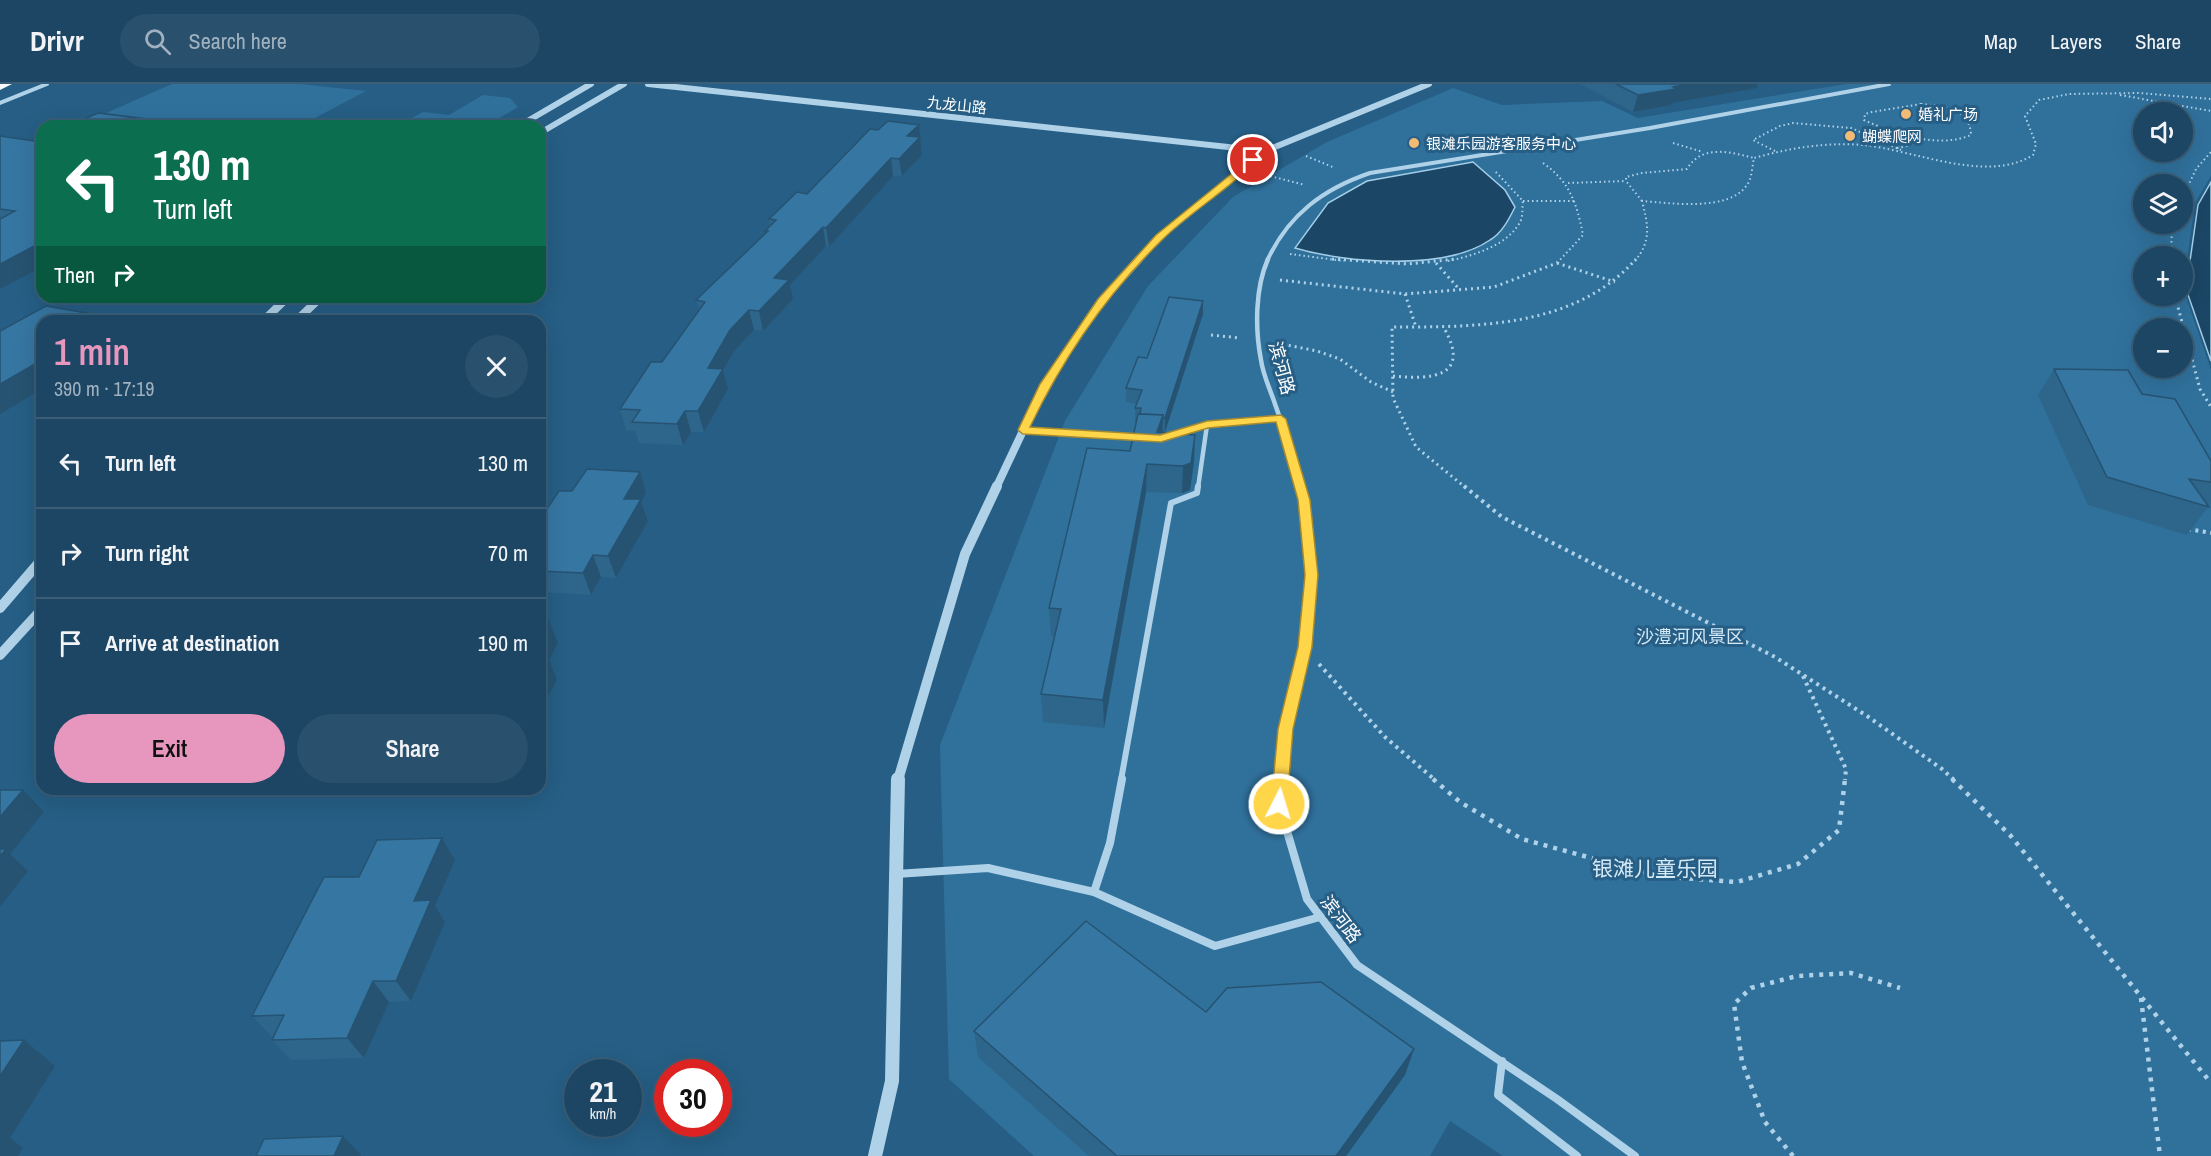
<!DOCTYPE html>
<html lang="en">
<head>
<meta charset="utf-8">
<style>
  body { margin:0; font-family:"Archivo Narrow","Noto Sans SC",sans-serif; background:#29506d; color:#f1f3f6; height:100vh; display:flex; flex-direction:column; font-size:22px; white-space:nowrap }
  * { box-sizing:border-box; margin:0 }
  p { font-size:20px; color:#a0b1bf }
  .icon { flex:none; width:33px; height:33px; fill:none; stroke:currentColor; stroke-width:2; stroke-linecap:round; stroke-linejoin:round }
  .map { position:relative; flex:1; overflow:hidden }
  .sheet { position:absolute; left:36px; top:231px; width:510px; height:480px; display:flex; flex-direction:column; background:#1c4664; border-radius:18px; box-shadow:0 6px 24px #0002,0 0 0 2px #3a5e78 }
  .sheet>* { flex:none }
  .guide { position:absolute; left:36px; top:36px; width:510px; height:183px; border-radius:18px; box-shadow:0 6px 24px #0002,0 0 0 2px #3a5e78; background:#0b6e4f; color:#fff; overflow:hidden }
  .buttons { position:absolute; left:2133px; top:18px; display:grid; gap:12px }
  .buttons a { display:grid; place-items:center; width:60px; height:60px; border-radius:50%; background:#1c4664; box-shadow:0 6px 24px #0002,0 0 0 2px #3a5e78; font-size:30px }
  .speed { position:absolute; left:564px; top:975px; display:flex; gap:12px; font-size:30px; font-weight:700; text-align:center }
  .speed>* { display:grid; place-content:center; width:78px; height:78px; border-radius:50%; background:#1c4664; box-shadow:0 6px 24px #0002,0 0 0 2px #3a5e78; line-height:1 }
  .speed small { font-size:15px; font-weight:400 }
  .speed .limit { border:9px solid #d22; background:#fff; color:#111 }
  .pin { position:absolute; display:grid; place-items:center; width:51px; height:51px; color:#fff; margin:-26px; border:3px solid #fff; border-radius:50%; box-shadow:0 2px 6px #0007 }
  .me { position:absolute; width:66px; margin:-33px; rotate:5deg; stroke-linejoin:round; filter:drop-shadow(0 0 4px #0008) }
  .turn { display:flex; align-items:center; gap:21px; height:126px; padding:0 18px; font-size:27px }
  .turn .icon { width:78px; height:78px; stroke-width:2.5 }
  .turn b { display:block; font-size:42px; line-height:51px }
  .then { display:flex; align-items:center; height:57px; padding:0 18px; background:#0003; gap:12px; font-size:22px }
  .round { display:grid; place-items:center; flex:none; width:63px; height:63px; border-radius:32px; background:#29506d }
  .head { display:flex; align-items:center; justify-content:space-between; height:102px; padding:0 18px }
  h1 { font-size:36px; font-weight:600; line-height:45px; color:#e797bd }
  .primary-button { display:flex; gap:12px; margin-top:auto; padding:12px 18px }
  .primary-button a { flex:1; height:69px; border-radius:36px; background:#e797bd; color:#111; font-size:24px; font-weight:600; line-height:69px; text-align:center }
  .primary-button a+a { background:#29506d; color:#f1f3f6 }
  ul { padding:0; list-style:none }
  li { display:flex; align-items:center; gap:18px; height:90px; padding:0 18px; border-top:2px solid #3a5e78 }
  li div { flex:1 }
  li b { display:block; font-size:22px }
  li em { font-style:normal }
  header { display:flex; align-items:center; gap:36px; box-sizing:border-box; height:84px; padding:0 30px; background:#1c4664; border-bottom:2px solid #3a5e78 }
  header strong { font-size:28px }
  nav { display:flex; gap:33px; margin-inline-start:auto; font-size:21px }
  .search { width:420px; height:54px; background:#29506d; display:flex; align-items:center; gap:15px; box-sizing:border-box; padding:0 21px; border-radius:33px; color:#a0b1bf; font-size:22px }
  .map>svg:first-child { display:block }
</style>
</head>
<body>
<header>
<strong>Drivr</strong>
<div class="search"><svg class="icon" aria-label="search" viewBox="0 0 24 24"><circle cx="10" cy="10" r="6"/><path d="M15 15l6 6"/></svg>Search here</div>
<nav><a>Map</a><a>Layers</a><a>Share</a></nav>
</header>
<div class="map">
<svg width="2211" height="1072" viewBox="0 0 2211 1072">
  <rect width="100%" height="100%" fill="#265e85"/>
  <g fill="#30719c" fill-rule="evenodd">
    <polygon points="172,0 300,0 366,7 300,42 213,42 106,29"/>
    <path d="M1846,0H2211V92L2195,119L2183,204L2211,286V1072H1503L1450,1037L1430,1072H1034L949,995L940,661L1065,337L1148,202L1233,113L1327,58L1453,4L1502,21L1602,17L1638,34ZM2144,28H2182V68H2144ZM2144,100H2182V140H2144ZM2144,172H2182V212H2144ZM2144,244H2182V284H2144Z"/>
    <polygon points="483,11 510,14 518,23 486,42 397,42 423,28 449,31"/>
  </g>
  <g fill="#1b4665" stroke="#a4cee8" stroke-width="1.5">
    <path d="M1473,78L1505,106L1515,123C1509,135 1502,149 1490,156C1445,187 1346,179 1295,164L1328,119L1367,97Z"/>
    <polygon points="2211,98 2211,277 2186,205 2198,121"/>
  </g>
  <g fill="none" stroke-linecap="round" stroke-linejoin="round">
    <g stroke="#b0d2e8" stroke-width="2" stroke-dasharray="1.5 3" stroke-linecap="butt">
      <polyline points="2120,11 2211,27"/>
      <path d="M1921,20C1943,22 1970,23 1971,51C1938,65 1895,50 1864,36L1865,30L1872,28Z"/>
      <polyline points="1673,59 1703,68"/>
      <polyline points="1897,64 1908,62 1891,54 1907,52"/>
      <polyline points="1775,67 1753,56 1780,42 1793,39 1851,44 1901,66"/>
      <polyline points="1306,72 1335,84"/>
      <path d="M1543,79C1570,98 1577,120 1583,151L1559,177"/>
      <polyline points="1266,91 1305,101"/>
      <polyline points="1568,99 1626,97"/>
      <polyline points="2182,115 2196,85 2211,68"/>
      <polyline points="1523,117 1577,117"/>
      <path d="M1642,117L1626,97V93L1642,89L1687,85C1702,60 1730,68 1754,74"/>
      <polyline points="1290,170 1344,177"/>
      <polyline points="2171,172 2172,140"/>
      <path d="M1448,177C1472,172 1510,161 1521,136C1523,130 1522,123 1523,117L1494,86"/>
      <path d="M1635,177C1652,156 1648,141 1642,117C1670,119 1729,128 1747,101C1752,94 1752,83 1754,74C1790,64 1826,58 1863,61C1914,66 1987,100 2033,71L2036,60L2025,32L2039,16L2069,10L2140,9L2211,15"/>
    </g>
    <g stroke="#b0d2e8" stroke-width="3" stroke-dasharray="2 4" stroke-linecap="butt">
      <polyline points="1332,175 1408,180 1456,175"/>
      <polyline points="1436,179 1459,205"/>
      <polyline points="1557,179 1615,198"/>
      <polyline points="1280,196 1405,210 1494,203 1557,179 1560,175"/>
      <polyline points="1405,210 1416,243"/>
      <polyline points="2175,212 2200,305 2211,323"/>
      <polyline points="1211,251 1240,254"/>
      <polyline points="1277,259 1317,267 1340,275 1371,298 1393,308"/>
      <path d="M1393,292C1431,296 1472,293 1444,244"/>
      <path d="M1466,404L1416,363L1393,314L1392,243C1477,243 1575,244 1636,175"/>
    </g>
    <g stroke="#b0d2e8" stroke-width="4" stroke-dasharray="3 4.5" stroke-linecap="butt">
      <polyline points="1464,402 1502,433 1775,573 1867,632 1942,685 1954,696"/>
      <polyline points="2188,445 2211,449"/>
      <polyline points="1319,580 1385,653 1435,696"/>
      <polyline points="1803,592 1846,685 1845,696"/>
    </g>
    <g stroke="#b0d2e8" stroke-width="4.5" stroke-dasharray="4 6" stroke-linecap="butt">
      <polyline points="1433,695 1460,718 1522,755 1657,792 1737,798 1798,780 1839,746 1845,695"/>
      <polyline points="1952,695 2010,751 2211,999"/>
      <polyline points="2141,914 2160,1072"/>
      <polyline points="1793,1072 1765,1038 1742,978 1734,920 1751,904 1797,892 1851,889 1900,904"/>
    </g>
    <g stroke="#b0d2e8" stroke-width="4">
      <polyline points="0,19 47,0"/>
      <path d="M1267,177C1288,131 1323,105 1370,89L1650,44L1889,0"/>
    </g>
    <g stroke="#b0d2e8" stroke-width="4.5">
      <path d="M1268,175C1255,204 1255,245 1261,276C1263,291 1270,305 1275,320C1285,348 1294,375 1301,404"/>
      <polyline points="1023,347 1141,353"/>
      <polyline points="1172,351 1207,341 1280,335"/>
      <polyline points="1198,404 1207,341"/>
    </g>
    <g stroke="#b0d2e8" stroke-width="6">
      <polyline points="1121,696 1171,419 1197,409 1198,402"/>
      <polyline points="1281,696 1285,645 1305,563 1312,491 1301,402"/>
    </g>
    <g stroke="#b0d2e8" stroke-width="8">
      <polyline points="1281,695 1279,720 1307,815 1357,881 1557,1015 1635,1072"/>
      <polyline points="896,790 988,784 1094,808 1215,862 1320,833"/>
      <polyline points="1094,808 1110,759 1122,695"/>
      <polyline points="1502,977 1498,1011 1577,1072"/>
    </g>
    <g stroke="#b0d2e8" stroke-width="6">
      <polyline points="648,0 1265,67"/>
      <polyline points="519,42 591,0"/>
      <polyline points="540,49 624,0"/>
      <polyline points="1138,177 1160,153 1265,67 1429,0"/>
    </g>
    <g stroke="#b0d2e8" stroke-width="8">
      <polyline points="263,237 288,213"/>
      <polyline points="296,237 321,213"/>
      <polyline points="996,404 1045,300 1101,217 1139,175"/>
    </g>
    <g stroke="#b0d2e8" stroke-width="10">
      <polyline points="0,524 42,475"/>
      <polyline points="0,571 42,525"/>
      <polyline points="898,696 965,470 997,402"/>
    </g>
    <polyline stroke="#b0d2e8" stroke-width="14" points="875,1072 892,997 898,695"/>
    <polygon fill="#f8fcfe" fill-rule="evenodd" points="0,0 12,0 0,6"/>
  </g>
  <g fill="#2e658b">
    <polygon points="1580,0 1758,0 1757,4 1672,19 1671,21 1633,28"/>
    <polygon points="919,41 922,71 902,92 893,92 829,163 826,162 790,201 793,215 763,247 754,246 735,266 723,286 728,305 704,348 691,348 683,361 639,359 635,347 626,346 620,325 662,278 699,226 696,216 766,150 765,147 770,142 769,135 807,110 878,46"/>
    <polygon points="0,52 42,183 0,205"/>
    <polygon points="1203,230 1165,348 1194,378 1190,406 1182,409 1146,408 1104,644 1043,638 1041,610 1055,552 1051,552 1049,524 1130,367 1136,338 1135,338 1135,324 1137,320 1126,318 1126,304 1147,274"/>
    <polygon points="2054,285 2142,310 2211,377 2211,419 2187,451 2088,421 2038,311"/>
    <polygon points="646,409 641,418 648,437 616,494 601,493 591,511 540,508 540,435"/>
    <polygon points="42,642 42,655 37,648"/>
    <polygon points="442,754 455,776 435,822 445,838 411,917 389,918 364,974 291,976 272,956 273,953 272,953 252,932 359,793"/>
    <polygon points="1206,928 1414,965 1405,991 1346,1072 1089,1072 978,973 974,947"/>
  </g>
  <g fill="#265371">
    <polygon points="1688,0 1758,0 1757,4 1672,19 1671,21 1633,28 1638,11 1673,3"/>
    <polygon points="919,41 922,71 902,92 899,75 907,52"/>
    <polygon points="891,74 893,92 829,163 826,144"/>
    <polygon points="823,143 826,162 790,201 793,215 763,247 759,227 774,194"/>
    <polygon points="42,158 42,183 0,205 0,180"/>
    <polygon points="1203,217 1203,230 1165,348 1165,334"/>
    <polygon points="749,226 754,246 735,266 723,286 728,305 704,348 698,327 708,284 730,246"/>
    <polygon points="42,276 42,305 0,330 0,300"/>
    <polygon points="685,327 691,348 683,361 677,340"/>
    <polygon points="1163,331 1162,358 1157,348"/>
    <polygon points="1195,351 1194,378 1190,406 1182,409 1183,382"/>
    <polygon points="1147,380 1146,408 1104,644 1103,616"/>
    <polygon points="640,388 646,409 641,418 648,437 616,494 608,472 624,415"/>
    <polygon points="593,471 601,493 591,511 583,489"/>
    <polygon points="549,537 558,559 549,576 557,596 540,627 540,552"/>
    <polygon points="23,706 44,728 10,770 28,787 0,823 0,733"/>
    <polygon points="442,754 455,776 435,822 445,838 411,917 396,897 414,817"/>
    <polygon points="373,897 389,918 364,974 347,954"/>
    <polygon points="24,956 55,982 10,1054 23,1064 18,1072 0,1072 0,992"/>
    <polygon points="1414,965 1405,991 1346,1072 1336,1072"/>
    <polygon points="343,1052 361,1071 361,1072 334,1072"/>
  </g>
  <g fill="#3676a2" stroke="#265371" stroke-width="1.5">
    <polygon points="1616,0 1688,0 1673,3 1676,5 1638,11"/>
    <polygon points="98,29 198,42 68,42"/>
    <polygon points="888,37 919,41 907,52 920,53 899,75 891,74 826,144 823,143 774,194 789,196 759,227 749,226 730,246 708,284 723,285 698,327 685,327 677,340 632,338 640,326 620,325 651,278 662,278 705,218 696,216 768,147 765,147 776,136 769,135 797,108 807,110 870,45 878,46"/>
    <polygon points="0,52 34,57 42,53 42,158 0,180 0,135 15,127 0,125"/>
    <polygon points="1169,213 1203,217 1165,334 1163,334 1163,331 1140,330 1141,324 1135,324 1142,306 1126,304 1138,273 1147,274"/>
    <polygon points="46,222 115,234 109,237 42,237 42,276 0,300 0,247"/>
    <polygon points="2054,285 2128,286 2142,310 2175,315 2211,377 2211,398 2189,395 2209,423 2107,393"/>
    <polygon points="1138,330 1163,331 1157,348 1195,351 1191,379 1183,382 1147,380 1103,616 1041,610 1061,525 1049,524 1087,364 1130,367"/>
    <polygon points="587,385 640,388 624,415 641,415 608,472 593,471 583,489 540,487 540,472 541,470 540,470 540,435 559,407 572,407"/>
    <polygon points="540,537 549,537 540,552"/>
    <polygon points="540,574 548,574 540,587"/>
    <polygon points="42,642 42,648 37,648"/>
    <polygon points="0,706 23,706 0,733"/>
    <polygon points="442,754 414,817 431,816 396,897 373,897 347,954 272,956 284,931 252,932 324,793 359,793 377,756"/>
    <polygon points="0,765 6,765 0,772"/>
    <polygon points="1086,837 1206,928 1227,904 1321,898 1414,965 1336,1072 1117,1072 974,947"/>
    <polygon points="24,956 0,992 0,957"/>
    <polygon points="343,1052 334,1072 256,1072 264,1055"/>
  </g>
  <path fill="#ffd54a" stroke="#a68a30" stroke-width="1.5" d="M1251,74L1257,76C1229,106 1191,127 1162,156C1107,210 1063,274 1030,343L1160,351L1207,337L1281,331L1286,335L1310,416L1318,491L1312,563L1293,645L1287,720L1285,725L1279,727L1274,725L1271,720L1278,645L1298,563L1305,491L1298,416L1276,338L1208,344L1161,358L1023,350L1018,346L1040,300L1098,215L1156,151Z"/>
  <g fill="#f1ba75" stroke="#265e85" stroke-width="2">
    <circle cx="1906" cy="30" r="6"/>
    <circle cx="1850" cy="52" r="6"/>
    <circle cx="1414" cy="59" r="6"/>
  </g>
  <g text-anchor="middle" dominant-baseline="central" stroke-width="6" stroke-linejoin="round" paint-order="stroke">
    <g font-size="15" fill="#fff" stroke="#265e85">
      <text transform="translate(957 21) rotate(6)">九龙山路</text>
    </g>
    <g font-size="15" fill="#fff" stroke="#265e85" text-anchor="start">
      <text x="1918" y="30">婚礼广场</text>
      <text x="1862" y="52">蝴蝶爬网</text>
      <text x="1426" y="59">银滩乐园游客服务中心</text>
    </g>
    <g font-size="18" fill="#fff" stroke="#265e85">
      <text transform="translate(1282 284) rotate(75)">滨河路</text>
      <text transform="translate(1341 835) rotate(53)">滨河路</text>
    </g>
    <g font-size="18" fill="#d4e9f6" stroke="#265e85">
      <text x="1690" y="552">沙澧河风景区</text>
    </g>
    <g font-size="21" fill="#d4e9f6" stroke="#265e85">
      <text x="1655" y="784">银滩儿童乐园</text>
    </g>
  </g>
</svg>
<div class="buttons">
<a><svg class="icon" aria-label="sound" viewBox="0 0 24 24"><path d="M4 9h4l5-4v14l-5-4H4zM17 9q2 3 0 6"/></svg></a>
<a><svg class="icon" aria-label="layers" viewBox="0 0 24 24"><path d="M12 4l9 5-9 5-9-5zM3 14l9 5 9-5"/></svg></a>
<a>+</a>
<a>−</a>
</div>
<div class="speed"><div>21<small>km/h</small></div><div class="limit">30</div></div>
<div class="pin" style="left:1253px;top:76px;background:#d93025"><svg class="icon" aria-label="arrive" viewBox="0 0 24 24"><path d="M6 21V4h12l-3 4 3 4H6"/></svg></div>
<svg class="me" style="left:1279px;top:720px" viewBox="-20 -20 40 40"><circle r="17" fill="#ffd54a" stroke="#fff" stroke-width="3"/><path d="M0-11L8 9 0 5-8 9z" fill="#fff"/></svg>
<div class="guide">
<div class="turn"><svg class="icon" aria-label="left" viewBox="0 0 24 24"><path d="M17 20v-9H6M10 6l-5 5 5 5"/></svg><div><b>130 m</b>Turn left</div></div>
<div class="then">Then<svg class="icon" aria-label="right" viewBox="0 0 24 24"><path d="M7 20v-9h11M14 6l5 5-5 5"/></svg></div>
</div>
<section class="sheet">
<div class="head"><div><h1>1 min</h1><p>390 m · 17:19</p></div><a class="round"><svg class="icon" aria-label="close" viewBox="0 0 24 24"><path d="M6 6l12 12M18 6L6 18"/></svg></a></div>
<ul>
<li><svg class="icon" aria-label="left" viewBox="0 0 24 24"><path d="M17 20v-9H6M10 6l-5 5 5 5"/></svg><div><b>Turn left</b></div><em>130 m</em></li>
<li><svg class="icon" aria-label="right" viewBox="0 0 24 24"><path d="M7 20v-9h11M14 6l5 5-5 5"/></svg><div><b>Turn right</b></div><em>70 m</em></li>
<li><svg class="icon" aria-label="arrive" viewBox="0 0 24 24"><path d="M6 21V4h12l-3 4 3 4H6"/></svg><div><b>Arrive at destination</b></div><em>190 m</em></li>
</ul>
<div class="primary-button"><a>Exit</a><a>Share</a></div>
</section>
</div>
</body>
</html>
